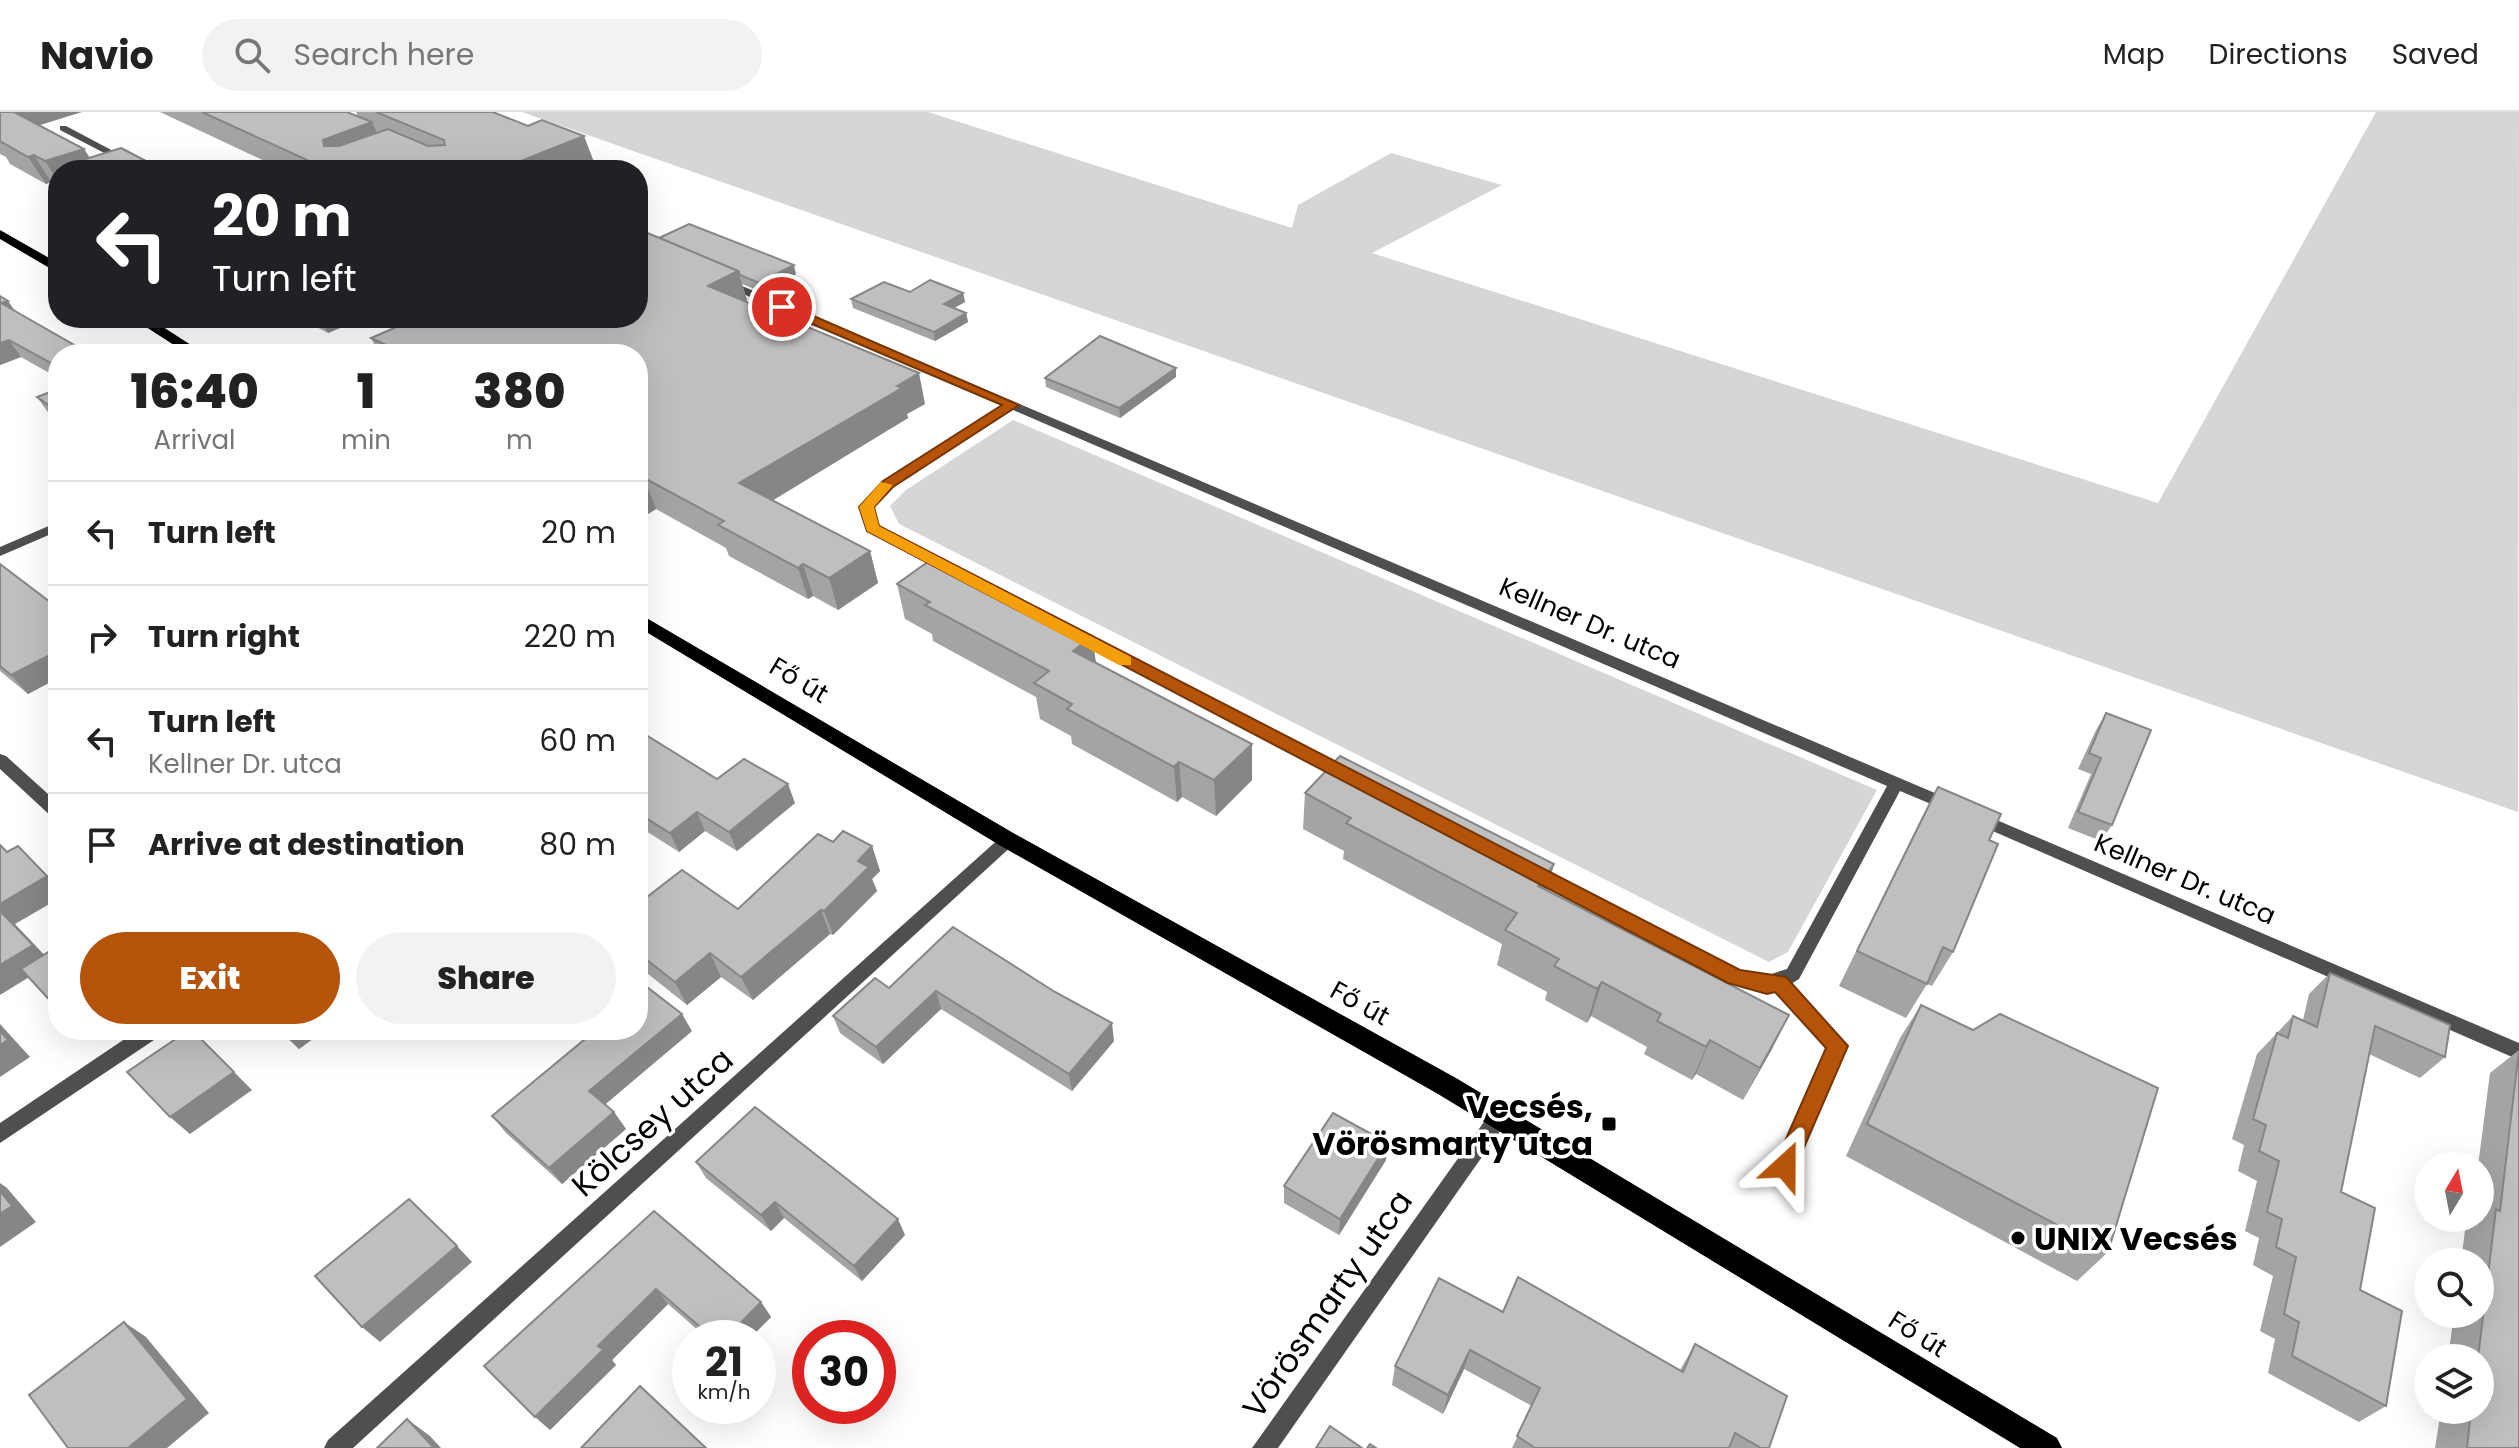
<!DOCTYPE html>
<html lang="en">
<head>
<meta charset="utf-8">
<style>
  body { margin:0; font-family:Poppins,sans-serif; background:#f2f2f2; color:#222; height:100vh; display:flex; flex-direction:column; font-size:30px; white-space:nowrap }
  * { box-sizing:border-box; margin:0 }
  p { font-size:26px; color:#767676 }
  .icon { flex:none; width:44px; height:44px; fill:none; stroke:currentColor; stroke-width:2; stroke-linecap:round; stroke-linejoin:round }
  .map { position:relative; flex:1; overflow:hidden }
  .details { position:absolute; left:48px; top:232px; width:600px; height:696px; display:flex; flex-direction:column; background:#fff; border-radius:32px; box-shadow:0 8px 32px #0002 }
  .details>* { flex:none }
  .top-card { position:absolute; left:48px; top:48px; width:600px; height:168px; border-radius:32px; box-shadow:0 8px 32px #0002; background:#202124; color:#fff; overflow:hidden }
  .needle { width:52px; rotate:10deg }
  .tools { position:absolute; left:2414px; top:1040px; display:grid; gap:16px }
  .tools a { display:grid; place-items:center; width:80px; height:80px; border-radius:50%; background:#fff; box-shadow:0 8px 32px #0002; font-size:40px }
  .speed { position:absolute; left:672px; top:1208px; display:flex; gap:16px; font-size:40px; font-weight:700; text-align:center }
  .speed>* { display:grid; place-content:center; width:104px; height:104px; border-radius:50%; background:#fff; box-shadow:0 8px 32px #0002; line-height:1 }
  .speed small { font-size:20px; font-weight:400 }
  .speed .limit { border:12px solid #d22; background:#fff; color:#111 }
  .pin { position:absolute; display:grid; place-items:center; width:68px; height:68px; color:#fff; margin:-34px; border:4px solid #fff; border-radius:50%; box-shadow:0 2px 8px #0007 }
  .me { position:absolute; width:88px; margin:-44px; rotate:24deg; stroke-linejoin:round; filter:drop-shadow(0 0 6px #0008) }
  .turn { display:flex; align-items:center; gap:28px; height:168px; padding:0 32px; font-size:36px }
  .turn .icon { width:104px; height:104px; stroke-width:2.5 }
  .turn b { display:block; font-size:56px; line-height:68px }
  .eta { display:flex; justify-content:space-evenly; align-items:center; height:136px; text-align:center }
  .eta b { font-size:48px; font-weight:800; line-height:56px }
  .primary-button { display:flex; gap:16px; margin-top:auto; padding:16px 32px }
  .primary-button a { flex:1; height:92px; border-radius:48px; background:#b45309; color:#fff; font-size:32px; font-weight:800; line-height:92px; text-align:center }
  .primary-button a+a { background:#f2f2f2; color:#222 }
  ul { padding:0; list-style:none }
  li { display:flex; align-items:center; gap:24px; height:104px; padding:0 32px; border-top:2px solid #e0e0e0 }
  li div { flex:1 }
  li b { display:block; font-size:30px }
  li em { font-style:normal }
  header { display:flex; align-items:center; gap:48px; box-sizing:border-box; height:112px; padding:0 40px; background:#fff; border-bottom:2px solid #e0e0e0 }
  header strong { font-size:38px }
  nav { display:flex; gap:44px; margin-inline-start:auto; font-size:28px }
  .search { width:560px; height:72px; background:#f2f2f2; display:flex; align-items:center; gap:20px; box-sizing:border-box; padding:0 28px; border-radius:44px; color:#767676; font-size:30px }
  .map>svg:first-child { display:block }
</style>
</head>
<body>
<header>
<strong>Navio</strong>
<div class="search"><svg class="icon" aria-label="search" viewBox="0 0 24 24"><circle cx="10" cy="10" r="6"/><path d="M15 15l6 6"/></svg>Search here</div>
<nav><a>Map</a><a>Directions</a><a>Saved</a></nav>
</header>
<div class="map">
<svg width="2519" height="1336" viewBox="0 0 2519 1336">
  <rect width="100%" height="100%" fill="#fff"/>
  <g fill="#d6d6d6">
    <polygon points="522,0 928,0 1292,116 1298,93 1391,41 1502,73 1372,141 2158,391 2376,0 2519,0 2518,700"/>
    <polygon points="1013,308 1877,678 1788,840 1769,850 899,412 890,394 906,378"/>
  </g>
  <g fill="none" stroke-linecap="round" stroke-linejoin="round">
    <g fill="#4f4f4f" fill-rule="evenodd">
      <polygon points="60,14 66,14 149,58 137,58 60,18"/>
      <polygon points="720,168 728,168 1956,690 1958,694 1956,698 1950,700 1900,679 1799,867 1791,872 1847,934 1792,1061 1785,1063 1778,1061 1775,1054 1828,936 1774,878 1758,879 1729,870 1524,764 1522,759 1524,754 1536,754 1741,859 1765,864 1787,857 1887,674 1013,298 893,375 873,396 878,414 956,457 949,461 944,460 867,419 859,395 883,369 1003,294 720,172"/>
      <polygon points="58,410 58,419 0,444 0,435"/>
      <polygon points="1076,518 1352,659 1354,663 1352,667 1340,667 1071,526 1069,523 1071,520"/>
      <polygon points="0,642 6,644 58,691 58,707 52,705 0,657"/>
      <polygon points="1978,700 2519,931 2519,948 1972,710 1970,706 1972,702"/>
      <polygon points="1008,722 1014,724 1016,728 1014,732 353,1336 324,1336 328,1328 1002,724"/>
      <polygon points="138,918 162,918 160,924 0,1031 0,1011"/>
      <polygon points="1498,997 1505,1000 1508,1006 1505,1012 1278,1336 1252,1336 1491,1000"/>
    </g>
    <g fill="#000" fill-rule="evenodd">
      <polygon points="0,118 58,151 58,161 0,127"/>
      <polygon points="132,206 149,206 205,242 188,242"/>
      <polygon points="638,501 1015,722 1456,966 2057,1326 2062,1336 2020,1336 1438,982 1001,734 638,515"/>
    </g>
  </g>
  <g fill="#a4a4a4">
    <polygon points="0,0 39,13 84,37 90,46 163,58 58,58 58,74 51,70 46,72 10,52 6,45 0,42"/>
    <polygon points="160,0 347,0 358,4 356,0 493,0 594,50 576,58 284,58"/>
    <polygon points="659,126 796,162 762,180 742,172 747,188 745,189 925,292 907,302 908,306 772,389 870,439 878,471 838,498 813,484 808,487 729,444 726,436 656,397 648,402 638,397 638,242 379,242 371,226"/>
    <polygon points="910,180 963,181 965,190 954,196 966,201 968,210 935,229 853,196 851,187"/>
    <polygon points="16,200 58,242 58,266 21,245 0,253"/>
    <polygon points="291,206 364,206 328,221 313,213 307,215"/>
    <polygon points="1176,256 1176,265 1120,306 1046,275 1045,266"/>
    <polygon points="58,277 58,309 50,303 37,285"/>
    <polygon points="0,452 58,496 58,566 28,582 0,559"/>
    <polygon points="897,472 1092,524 1096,551 1252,632 1252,668 1216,704 1182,685 1177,690 1072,632 1071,624 1040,607 1036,585 933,529 932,522 905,507"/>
    <polygon points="2106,601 2112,713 2101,729 2068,716 2091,662 2078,657 2096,618"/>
    <polygon points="638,618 717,667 795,691 737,739 705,719 679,740 638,714"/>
    <polygon points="1938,675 1989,728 1953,840 1932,874 1927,872 1906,906 1839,874 1919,711"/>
    <polygon points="1305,681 1554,752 1547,778 1772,937 1743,988 1696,962 1692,968 1644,942 1647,935 1591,904 1587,911 1545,888 1547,880 1497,853 1502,832 1343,747 1344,739 1303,717"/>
    <polygon points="833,730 872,734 880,759 872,767 877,779 833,823 830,822 753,888 721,865 687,893 638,854 638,792 738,797"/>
    <polygon points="953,815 1114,929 1072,979 941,897 883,952 840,921 833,904 889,876"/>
    <polygon points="2330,861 2445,945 2420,966 2369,942 2341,1080 2360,1178 2386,1294 2359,1310 2268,1261 2275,1227 2260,1219 2273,1164 2253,1153 2259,1126 2245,1119 2257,1069 2238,1059 2244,1033 2232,1027 2257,942 2293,904 2303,908 2309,882"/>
    <polygon points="1921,893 1973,918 2108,1140 2077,1169 1846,1044 1900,926"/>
    <polygon points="278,918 325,918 299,937"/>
    <polygon points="692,919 605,992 614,1000 626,1017 562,1072 506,1021 492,1004"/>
    <polygon points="2519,938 2519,1336 2435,1336 2441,1298 2480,1298 2480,1246 2448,1246 2454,1202 2480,1202 2480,1150 2461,1150 2465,1118 2470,1115 2471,1106 2480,1106 2480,1054 2478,1054 2490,961"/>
    <polygon points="1386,1048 1339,1123 1284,1091 1284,1074"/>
    <polygon points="696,1050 905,1123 862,1169 784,1106 771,1119 706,1066"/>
    <polygon points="654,1099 761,1190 771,1205 750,1226 707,1226 668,1192 612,1248 616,1253 550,1318"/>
    <polygon points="1503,1200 1680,1258 1695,1232 1769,1336 1512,1336 1532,1294 1464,1257 1443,1302 1392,1273 1395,1254"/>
  </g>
  <g fill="#868686">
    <polygon points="6,0 82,0 18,20"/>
    <polygon points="372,10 384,37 324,34 323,28"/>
    <polygon points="584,24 594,50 576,58 498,58"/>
    <polygon points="84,37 97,58 76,50 81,58 58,58 58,69 45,49"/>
    <polygon points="34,43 51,70 46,72 28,45"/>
    <polygon points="794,153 796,162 762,180 759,171"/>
    <polygon points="738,159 747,188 717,203 708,174"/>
    <polygon points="963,181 965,190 945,201 944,192"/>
    <polygon points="8,189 20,206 1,191"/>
    <polygon points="966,201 968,210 935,229 934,220"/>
    <polygon points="303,206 309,206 313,213 307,215"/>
    <polygon points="320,206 364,206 328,221"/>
    <polygon points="9,228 21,245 0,253 0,231"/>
    <polygon points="1176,256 1176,265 1120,306 1119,296"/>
    <polygon points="919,261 925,292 907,302 908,306 750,402 739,371"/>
    <polygon points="644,366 656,397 648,402 638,377 638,370"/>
    <polygon points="870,439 878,471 838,498 829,466"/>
    <polygon points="803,452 813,484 808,487 798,456"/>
    <polygon points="1092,524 1097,559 1073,539"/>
    <polygon points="58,539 58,566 28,582 11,563"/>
    <polygon points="1252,632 1252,668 1216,704 1214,668"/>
    <polygon points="1179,650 1182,685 1177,690 1174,655"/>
    <polygon points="788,672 795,691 737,739 729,720"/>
    <polygon points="697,700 705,719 679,740 670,721"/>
    <polygon points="18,734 58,774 58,787 15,812 52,851 0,883 0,792"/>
    <polygon points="872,734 880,759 872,767 877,779 833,823 824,799 858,749"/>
    <polygon points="1554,752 1545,787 1538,774"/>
    <polygon points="821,798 830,822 753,888 741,865"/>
    <polygon points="710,841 721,865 687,893 675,870"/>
    <polygon points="1602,870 1591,904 1587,911 1597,877"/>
    <polygon points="936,879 941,897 883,952 876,935"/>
    <polygon points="682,902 692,919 601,996 589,979"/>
    <polygon points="1789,903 1772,937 1743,988 1760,956"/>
    <polygon points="1112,911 1114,929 1072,979 1069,962"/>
    <polygon points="0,912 30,945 0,965"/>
    <polygon points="192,918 252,978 190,1022 170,1005"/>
    <polygon points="284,918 325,918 299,937 282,919"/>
    <polygon points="1710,928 1696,962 1692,968 1706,935"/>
    <polygon points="614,1000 626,1017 562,1072 549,1056"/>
    <polygon points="1388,1031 1386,1048 1339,1123 1340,1107"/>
    <polygon points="0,1071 7,1076 36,1110 0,1135"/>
    <polygon points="775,1090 784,1106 771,1119 761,1103"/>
    <polygon points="898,1107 905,1123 862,1169 854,1154"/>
    <polygon points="457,1134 472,1150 380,1230 362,1215"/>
    <polygon points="656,1177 668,1192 612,1248 616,1253 550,1318 535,1305 598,1234"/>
    <polygon points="761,1190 771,1205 750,1226 726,1226"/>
    <polygon points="124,1210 146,1225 209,1301 167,1336 128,1336"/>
    <polygon points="1470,1238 1464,1257 1443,1302 1448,1283"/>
    <polygon points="407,1307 430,1324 441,1336 434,1336"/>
  </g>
  <g fill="#bfbfbf" stroke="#868686" stroke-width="2">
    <polygon points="0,0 14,0 84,37 45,49 34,43 28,45 0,29"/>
    <polygon points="202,0 347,0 372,10 323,28 324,34 339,34 388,17 428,34 445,33 444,28 376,0 493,0 528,14 542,8 584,24 498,58 329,58"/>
    <polygon points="121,36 163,58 91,58 76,50"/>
    <polygon points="689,112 794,153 759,171 740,163 738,159 659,126"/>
    <polygon points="638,117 738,159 708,174 919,261 897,274 902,276 739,371 870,439 829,466 803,452 798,456 718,413 724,409 644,366 638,370 638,242 405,242 371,226 417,206 638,206"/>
    <polygon points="930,168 963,181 944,192 966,201 934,220 851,187 884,170 910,180"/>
    <polygon points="0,184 8,189 1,191 90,242 58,242 58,255 9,228 0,231"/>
    <polygon points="1100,224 1176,256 1119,296 1045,266"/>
    <polygon points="58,277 58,300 37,285"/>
    <polygon points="936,444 1092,524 1073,539 1252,632 1214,668 1179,650 1174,655 1067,597 1072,592 1034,571 1049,559 925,493 930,490 897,472"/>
    <polygon points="0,452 58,496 58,539 11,563 0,554"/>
    <polygon points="58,468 58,483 51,477"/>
    <polygon points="2106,601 2151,618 2112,713 2078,700 2101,646 2089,641"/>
    <polygon points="638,618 717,667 744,647 788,672 729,720 697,700 670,721 638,701"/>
    <polygon points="1340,644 1554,752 1538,774 1789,903 1760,956 1710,928 1706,935 1657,909 1661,902 1602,870 1597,877 1554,854 1559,847 1505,818 1517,801 1346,711 1351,706 1305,681"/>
    <polygon points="1938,675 2001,702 1989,728 1998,732 1953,840 1943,835 1927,872 1857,839"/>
    <polygon points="843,719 872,734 858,749 869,755 824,799 821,798 741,865 710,841 675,870 638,841 638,792 682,758 738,797 818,722 833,730"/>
    <polygon points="0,733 7,740 18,734 47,764 0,792"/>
    <polygon points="0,799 33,833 0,853"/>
    <polygon points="953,815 1055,880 1112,911 1069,962 936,879 876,935 833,904 875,866 889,876"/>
    <polygon points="58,834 58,892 55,894 21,857"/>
    <polygon points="2330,861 2450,913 2445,945 2375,914 2341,1080 2375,1096 2360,1178 2402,1199 2386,1294 2292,1244 2299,1210 2284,1202 2296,1145 2276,1135 2282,1107 2267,1100 2279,1049 2259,1039 2266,1013 2253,1007 2277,921 2288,926 2293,904 2317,915"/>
    <polygon points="647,875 682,902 589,979 614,1000 549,1056 492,1004 596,918 638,918 638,883"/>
    <polygon points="1921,893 1973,918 2000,902 2158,976 2108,1140 1867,1012"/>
    <polygon points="189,918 192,918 234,960 170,1005 127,960"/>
    <polygon points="0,919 8,928 0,933"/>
    <polygon points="2519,938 2519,1336 2467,1336 2471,1298 2480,1298 2480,1246 2478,1246 2496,1097 2500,1099"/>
    <polygon points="755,995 898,1107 854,1154 775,1090 761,1103 696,1050"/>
    <polygon points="1333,1001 1388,1031 1340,1107 1284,1074"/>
    <polygon points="0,1079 12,1094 0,1102"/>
    <polygon points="409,1087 457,1134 362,1215 315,1164"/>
    <polygon points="654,1099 761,1190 726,1226 713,1226 656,1177 598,1234 603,1238 535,1305 484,1254"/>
    <polygon points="1518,1165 1683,1260 1695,1232 1787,1284 1769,1336 1761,1336 1735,1321 1729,1336 1535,1336 1517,1324 1540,1276 1470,1238 1448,1283 1395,1254 1439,1166 1503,1200"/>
    <polygon points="124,1210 187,1287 128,1336 68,1336 29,1283"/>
    <polygon points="640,1274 706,1336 581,1336"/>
    <polygon points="407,1307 434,1336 377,1336"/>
    <polygon points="1330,1314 1362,1336 1316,1336"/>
    <polygon points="1370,1332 1376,1336 1367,1336"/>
  </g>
  <polygon fill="#b45309" stroke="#753606" stroke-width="2" points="777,192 786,192 1019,293 893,375 874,395 879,414 1740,858 1786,865 1848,934 1793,1061 1785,1064 1777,1061 1774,1054 1826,936 1775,880 1767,882 1728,871 867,419 859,395 883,369 1002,293 777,197"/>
  <polygon fill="#f59e0b" points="881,370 893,373 874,395 879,414 1131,545 1131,553 1119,553 867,419 859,395"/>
  <g fill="#000" stroke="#fff" stroke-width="3">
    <rect x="1601" y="1004" width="16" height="16" rx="4"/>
    <circle cx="2018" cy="1126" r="8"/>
  </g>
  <g text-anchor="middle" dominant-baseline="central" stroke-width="7" stroke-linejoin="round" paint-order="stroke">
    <g font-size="26" fill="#000" stroke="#fff">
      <text transform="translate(1590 511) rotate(23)">Kellner Dr. utca</text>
      <text transform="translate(799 568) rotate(31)">Fő út</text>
      <text transform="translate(2185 767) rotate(23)">Kellner Dr. utca</text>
      <text transform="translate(1360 891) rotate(29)">Fő út</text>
      <text transform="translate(1918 1222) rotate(32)">Fő út</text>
    </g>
    <g font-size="32" font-weight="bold" fill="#000" stroke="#fff" text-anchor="end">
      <text x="1593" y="994">Vecsés,<tspan x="1593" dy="37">Vörösmarty utca</tspan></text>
      <text x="2034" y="1126" text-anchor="start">UNIX Vecsés</text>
    </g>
    <g font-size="32" fill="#000" stroke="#fff">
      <text transform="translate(652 1010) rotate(-42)">Kölcsey utca</text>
      <text transform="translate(1327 1192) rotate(-55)">Vörösmarty utca</text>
    </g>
  </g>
</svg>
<div class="tools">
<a><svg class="needle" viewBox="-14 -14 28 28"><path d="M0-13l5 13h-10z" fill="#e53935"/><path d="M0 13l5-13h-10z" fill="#767676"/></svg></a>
<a><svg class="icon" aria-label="search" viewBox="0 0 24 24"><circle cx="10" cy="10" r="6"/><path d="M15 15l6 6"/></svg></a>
<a><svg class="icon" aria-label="layers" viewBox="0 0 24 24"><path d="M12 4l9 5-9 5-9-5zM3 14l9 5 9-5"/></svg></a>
</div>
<div class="speed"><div>21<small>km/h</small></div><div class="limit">30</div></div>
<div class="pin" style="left:782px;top:195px;background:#d93025"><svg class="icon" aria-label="arrive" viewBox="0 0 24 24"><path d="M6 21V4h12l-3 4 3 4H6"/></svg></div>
<svg class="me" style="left:1785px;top:1054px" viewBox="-20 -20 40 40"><path d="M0-17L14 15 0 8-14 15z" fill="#b45309" stroke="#fff" stroke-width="4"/></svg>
<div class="top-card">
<div class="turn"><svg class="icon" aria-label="left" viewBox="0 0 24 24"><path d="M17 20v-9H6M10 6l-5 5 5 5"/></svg><div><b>20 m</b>Turn left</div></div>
</div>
<section class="details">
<div class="eta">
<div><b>16:40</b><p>Arrival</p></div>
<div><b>1</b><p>min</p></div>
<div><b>380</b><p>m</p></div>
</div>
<ul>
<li><svg class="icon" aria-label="left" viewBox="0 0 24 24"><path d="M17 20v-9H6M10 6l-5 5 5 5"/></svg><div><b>Turn left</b></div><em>20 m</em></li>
<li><svg class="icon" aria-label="right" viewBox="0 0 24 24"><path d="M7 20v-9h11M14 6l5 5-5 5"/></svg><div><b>Turn right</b></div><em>220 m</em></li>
<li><svg class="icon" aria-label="left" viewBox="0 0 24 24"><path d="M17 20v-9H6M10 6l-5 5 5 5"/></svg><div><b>Turn left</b><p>Kellner Dr. utca</p></div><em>60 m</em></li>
<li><svg class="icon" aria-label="arrive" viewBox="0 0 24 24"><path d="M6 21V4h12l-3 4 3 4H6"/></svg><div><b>Arrive at destination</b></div><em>80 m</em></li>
</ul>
<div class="primary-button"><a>Exit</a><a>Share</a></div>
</section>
</div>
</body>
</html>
